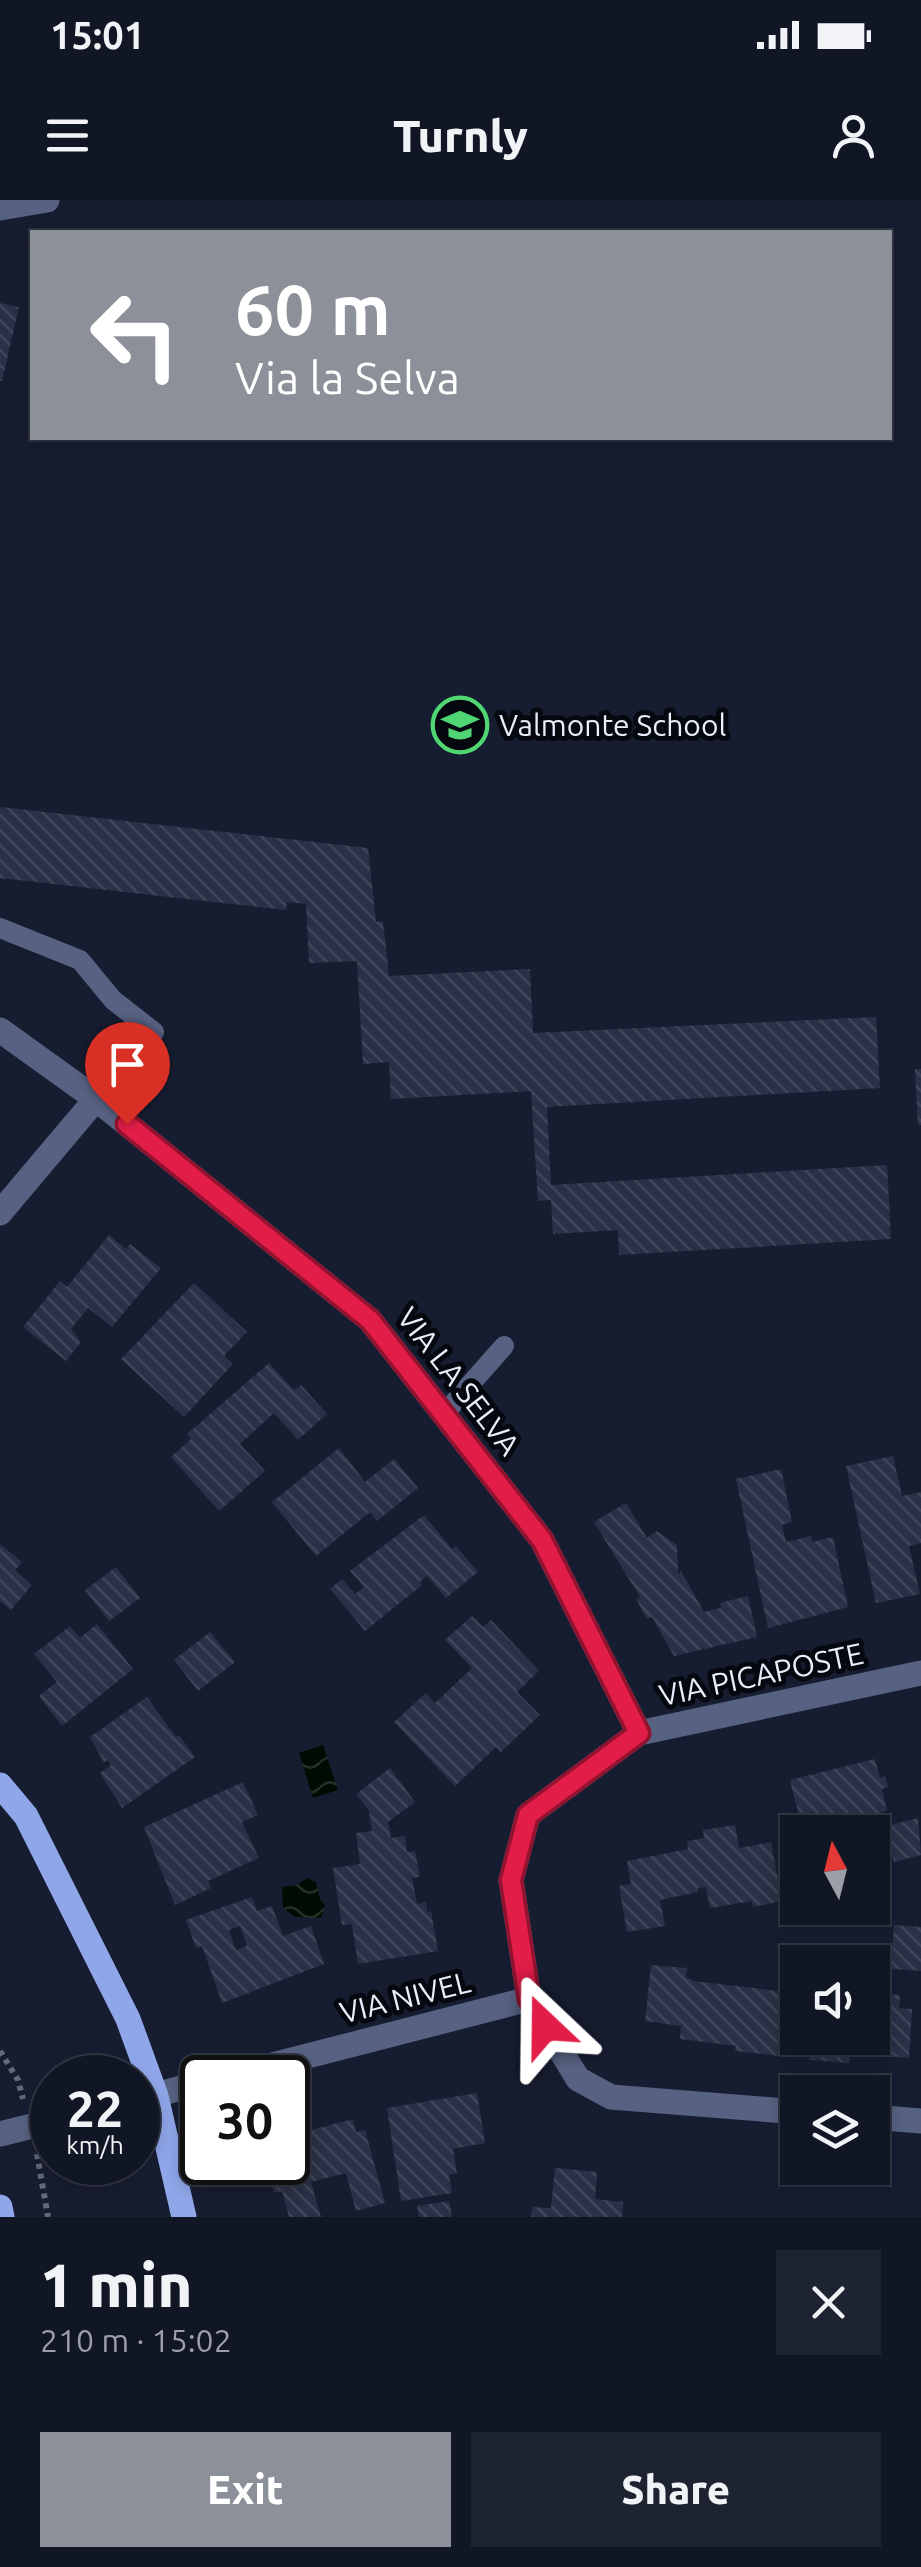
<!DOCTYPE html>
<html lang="en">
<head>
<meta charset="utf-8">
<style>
  body { margin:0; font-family:Ubuntu,sans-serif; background:#1e2332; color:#f1f3f6; height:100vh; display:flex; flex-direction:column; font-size:38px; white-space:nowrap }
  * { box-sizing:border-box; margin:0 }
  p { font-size:32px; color:#9c9fa7 }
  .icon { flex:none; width:55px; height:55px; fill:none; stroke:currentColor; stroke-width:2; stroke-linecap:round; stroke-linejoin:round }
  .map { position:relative; height:2017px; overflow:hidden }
  .sheet { display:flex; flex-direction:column; background:#111625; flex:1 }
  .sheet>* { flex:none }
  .banner { position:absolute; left:30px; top:30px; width:862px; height:210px; border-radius:0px; box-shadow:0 5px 15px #0003,0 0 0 2px #303542; background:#8c9099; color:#fff; overflow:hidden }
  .needle { width:65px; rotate:353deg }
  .tools { position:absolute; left:780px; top:1615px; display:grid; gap:20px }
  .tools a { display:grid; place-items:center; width:110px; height:110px; border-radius:0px; background:#111625; box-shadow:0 5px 15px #0003,0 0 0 2px #303542; font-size:50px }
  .speed { position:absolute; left:30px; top:1855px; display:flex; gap:20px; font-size:50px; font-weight:700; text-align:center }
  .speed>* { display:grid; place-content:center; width:130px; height:130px; border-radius:50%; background:#111625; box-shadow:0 5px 15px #0003,0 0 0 2px #303542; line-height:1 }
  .speed small { font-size:25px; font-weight:400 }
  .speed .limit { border:5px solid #111; border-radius:15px; background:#fff; color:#111 }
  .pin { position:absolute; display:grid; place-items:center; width:85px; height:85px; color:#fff; margin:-102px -42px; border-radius:50% 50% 50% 0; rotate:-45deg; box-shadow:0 0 10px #0007 }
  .pin .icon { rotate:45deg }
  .me { position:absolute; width:110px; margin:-55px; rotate:337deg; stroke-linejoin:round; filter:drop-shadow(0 0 8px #0008) }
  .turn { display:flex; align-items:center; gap:35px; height:210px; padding:0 40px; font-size:45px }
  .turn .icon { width:130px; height:130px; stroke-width:2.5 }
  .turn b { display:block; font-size:70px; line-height:85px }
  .round { display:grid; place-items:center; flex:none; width:105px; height:105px; border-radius:0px; background:#1e2332 }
  .overview { display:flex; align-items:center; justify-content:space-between; height:170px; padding:0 40px }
  h1 { font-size:60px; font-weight:800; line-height:75px }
  .button { display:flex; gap:20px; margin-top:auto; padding:20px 40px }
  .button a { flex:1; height:115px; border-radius:0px; background:#8c9099; color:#fff; font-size:40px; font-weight:800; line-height:115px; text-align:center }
  .button a+a { background:#1e2332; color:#f1f3f6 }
  .status { display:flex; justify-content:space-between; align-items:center; height:70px; padding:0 50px; background:#111625; direction:ltr }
  .status svg { height:28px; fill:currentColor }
  header { display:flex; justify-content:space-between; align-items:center; height:130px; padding:0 40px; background:#111625; font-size:45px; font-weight:800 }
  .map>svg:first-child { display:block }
</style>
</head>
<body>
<div class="status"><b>15:01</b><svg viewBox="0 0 49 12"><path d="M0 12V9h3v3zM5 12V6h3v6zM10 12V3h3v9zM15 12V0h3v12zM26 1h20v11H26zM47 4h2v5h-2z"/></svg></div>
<header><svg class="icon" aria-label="menu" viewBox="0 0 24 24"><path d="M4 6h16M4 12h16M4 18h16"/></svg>Turnly<svg class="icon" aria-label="person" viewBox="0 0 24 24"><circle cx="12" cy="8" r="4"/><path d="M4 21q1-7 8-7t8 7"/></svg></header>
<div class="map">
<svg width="921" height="2017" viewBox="0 0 921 2017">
  <defs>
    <pattern id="water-waves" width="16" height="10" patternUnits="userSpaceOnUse" patternTransform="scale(2.5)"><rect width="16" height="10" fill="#000b01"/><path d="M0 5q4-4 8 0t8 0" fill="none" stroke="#252f27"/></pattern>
    <pattern id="building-back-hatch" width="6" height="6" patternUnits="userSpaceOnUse" patternTransform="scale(2.5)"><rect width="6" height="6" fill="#2a3146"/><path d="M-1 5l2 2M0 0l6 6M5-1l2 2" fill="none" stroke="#3f4558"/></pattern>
  </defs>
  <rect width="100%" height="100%" fill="#171d31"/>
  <g fill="url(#water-waves)">
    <polygon points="323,1545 338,1590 313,1598 299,1553"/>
    <polygon points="307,1678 316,1682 320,1699 325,1705 321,1718 295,1717 283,1708 282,1687 297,1685"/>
  </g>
  <g fill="url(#building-back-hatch)" fill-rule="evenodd">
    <polygon points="0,103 19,107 2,181 0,181"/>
    <polygon points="0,607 368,648 376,722 383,721 389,776 530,769 533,833 876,817 880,888 547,907 551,985 887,965 891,1039 619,1055 618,1030 553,1034 551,1000 538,1001 531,891 391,899 389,862 363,864 357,761 309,763 306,704 287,702 286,710 0,678"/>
    <polygon points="915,869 921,869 921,925 918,925"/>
    <polygon points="109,1035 126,1049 130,1044 161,1068 112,1127 88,1108 71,1129 81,1142 66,1161 23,1127 60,1081 67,1087"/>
    <polygon points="194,1083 247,1132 224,1156 233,1164 184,1217 121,1159"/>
    <polygon points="269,1163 294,1190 301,1185 327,1214 298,1240 274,1213 240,1244 265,1271 219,1311 171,1257 191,1239 187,1234"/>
    <polygon points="339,1248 365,1282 394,1259 418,1288 377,1321 370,1312 316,1356 272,1302"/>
    <polygon points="893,1256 902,1296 921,1292 921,1343 909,1346 920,1394 876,1403 846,1266"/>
    <polygon points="781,1269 792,1322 782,1325 786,1342 811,1336 812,1342 833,1337 848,1407 768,1428 736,1279"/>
    <polygon points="626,1303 647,1338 657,1331 677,1345 678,1374 681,1371 704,1412 721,1408 720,1403 748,1396 757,1437 674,1456 652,1417 647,1419 636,1399 640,1397 594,1322"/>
    <polygon points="424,1315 452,1349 456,1346 478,1372 446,1398 427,1376 420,1382 422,1385 365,1431 330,1389 342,1379 355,1394 364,1387 350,1371"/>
    <polygon points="0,1344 22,1362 15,1370 32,1385 11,1410 0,1401"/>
    <polygon points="116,1367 140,1398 109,1421 85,1390"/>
    <polygon points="472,1416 483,1427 491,1420 539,1471 517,1492 540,1515 501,1552 496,1547 455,1586 394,1522 426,1493 435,1503 472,1468 445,1440"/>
    <polygon points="97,1424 133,1469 62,1526 39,1496 57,1482 34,1454 70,1426 80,1438"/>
    <polygon points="210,1432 235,1462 198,1491 174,1460"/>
    <polygon points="147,1497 176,1537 179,1535 195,1557 122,1608 100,1573 111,1565 107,1560 104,1563 90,1537"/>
    <polygon points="875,1559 880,1578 885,1576 888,1587 882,1589 887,1611 837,1624 839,1632 803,1632 790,1580"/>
    <polygon points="390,1568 415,1602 388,1622 391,1638 405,1636 407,1652 415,1651 420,1677 412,1678 417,1704 426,1702 427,1712 431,1711 438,1751 358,1764 352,1724 342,1725 333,1668 360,1664 356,1633 372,1631 369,1611 356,1594"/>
    <polygon points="243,1582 258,1615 242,1622 259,1658 208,1681 211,1688 175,1705 144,1627"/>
    <polygon points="918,1618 921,1655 894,1662 885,1626"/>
    <polygon points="735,1625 739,1648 771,1642 782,1701 753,1707 752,1701 710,1708 706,1687 698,1688 698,1692 660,1700 665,1726 627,1732 619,1686 631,1684 627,1661 688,1649 687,1641 704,1638 703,1630"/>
    <path d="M252,1697L257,1711L272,1706L283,1736L311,1726L324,1764L222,1803L202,1746L196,1748L186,1720ZM240,1726L247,1746L236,1750L229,1730Z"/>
    <polygon points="894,1725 921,1727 921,1771 891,1769"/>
    <polygon points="818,1752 862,1755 861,1762 817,1762"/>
    <polygon points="651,1765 687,1768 686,1777 694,1781 786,1792 779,1856 735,1851 736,1846 680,1839 681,1826 645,1821"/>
    <polygon points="872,1793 900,1795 899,1808 912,1809 909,1858 872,1855 873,1844 850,1843 849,1863 810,1860 812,1838 872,1838"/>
    <polygon points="477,1893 485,1943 453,1949 457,1973 449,1975 452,1993 401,2001 387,1908"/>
    <polygon points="353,1919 356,1932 365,1930 385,2003 356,2011 346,1973 311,1982 321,2017 289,2017 282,1991 274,1993 266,1962 288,1962 288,1936"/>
    <polygon points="555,1968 597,1972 595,1999 623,2002 622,2017 531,2017 532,2007 551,2008"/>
    <polygon points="449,2001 452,2017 419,2017 417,2006"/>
  </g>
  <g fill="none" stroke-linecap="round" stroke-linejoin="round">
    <g stroke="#63687a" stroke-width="6" stroke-dasharray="5 5" stroke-linecap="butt">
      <polyline points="0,1851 18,1880 23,1899"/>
      <polyline points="37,1954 48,2017"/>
    </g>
    <g stroke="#576282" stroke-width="20">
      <polyline points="0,728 80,760 113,800 154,832 96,899"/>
      <polyline points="444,1214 504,1146"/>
    </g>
    <g stroke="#576282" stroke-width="25">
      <polyline points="0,8 47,0"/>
      <polyline points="0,830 96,899 370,1120 542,1340 639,1533"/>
      <polyline points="0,1013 96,899"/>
      <polyline points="529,1799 511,1680 528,1615 639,1533 921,1473"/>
      <polyline points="222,1878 529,1799 578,1879 611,1897 798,1912"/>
      <polyline points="138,1900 202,1882"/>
      <polyline points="872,1917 921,1921"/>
      <polyline points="0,1934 52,1921"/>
    </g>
    <g stroke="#8fa6e9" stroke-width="25">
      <polyline points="0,1585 26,1616 128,1819 156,1896 184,2017"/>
      <polyline points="0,2007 2,2017"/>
    </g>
  </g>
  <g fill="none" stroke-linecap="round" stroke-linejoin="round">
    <g stroke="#92132f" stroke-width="25">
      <polyline id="route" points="127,924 370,1120 542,1340 639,1533 528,1615 511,1680 529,1799 545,1826"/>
    </g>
    <use href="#route" stroke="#e11d48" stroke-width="18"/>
  </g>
  <defs>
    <g id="school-ring" transform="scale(2.875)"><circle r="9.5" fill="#060810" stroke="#51d674" stroke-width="1.5"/><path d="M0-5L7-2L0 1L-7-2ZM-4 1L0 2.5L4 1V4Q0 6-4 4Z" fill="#51d674"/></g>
  </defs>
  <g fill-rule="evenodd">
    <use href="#school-ring" x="460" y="525"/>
  </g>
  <g text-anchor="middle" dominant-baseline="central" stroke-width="10" stroke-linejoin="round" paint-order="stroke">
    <g font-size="30" fill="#e9eefc" stroke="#060810" text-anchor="start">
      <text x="499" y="525">Valmonte School</text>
    </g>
    <g font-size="30" fill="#e9eefc" stroke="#060810">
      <text transform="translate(459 1181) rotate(52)">VIA LA SELVA</text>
      <text transform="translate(761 1474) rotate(-12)">VIA PICAPOSTE</text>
      <text transform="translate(405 1797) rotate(-14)">VIA NIVEL</text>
    </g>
  </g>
</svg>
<div class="tools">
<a><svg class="needle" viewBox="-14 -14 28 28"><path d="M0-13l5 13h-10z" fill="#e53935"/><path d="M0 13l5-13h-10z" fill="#9c9fa7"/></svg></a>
<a><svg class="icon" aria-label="sound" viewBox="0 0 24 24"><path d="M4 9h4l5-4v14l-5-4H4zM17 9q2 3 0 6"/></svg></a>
<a><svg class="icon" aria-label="layers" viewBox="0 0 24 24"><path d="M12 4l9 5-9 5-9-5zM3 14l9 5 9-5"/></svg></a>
</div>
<div class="speed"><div>22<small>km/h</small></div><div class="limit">30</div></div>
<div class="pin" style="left:127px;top:924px;background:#d93025"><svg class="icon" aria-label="arrive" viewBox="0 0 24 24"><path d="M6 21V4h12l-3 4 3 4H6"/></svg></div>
<svg class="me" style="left:545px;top:1826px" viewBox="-20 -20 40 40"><path d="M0-17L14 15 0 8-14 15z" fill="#e11d48" stroke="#fff" stroke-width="4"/></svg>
<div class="banner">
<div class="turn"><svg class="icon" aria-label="left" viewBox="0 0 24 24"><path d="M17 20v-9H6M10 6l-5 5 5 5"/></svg><div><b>60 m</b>Via la Selva</div></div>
</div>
</div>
<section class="sheet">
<div class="overview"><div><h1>1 min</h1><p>210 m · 15:02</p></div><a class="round"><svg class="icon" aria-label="close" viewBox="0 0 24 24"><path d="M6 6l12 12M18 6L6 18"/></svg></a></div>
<div class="button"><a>Exit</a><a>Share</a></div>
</section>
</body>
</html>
